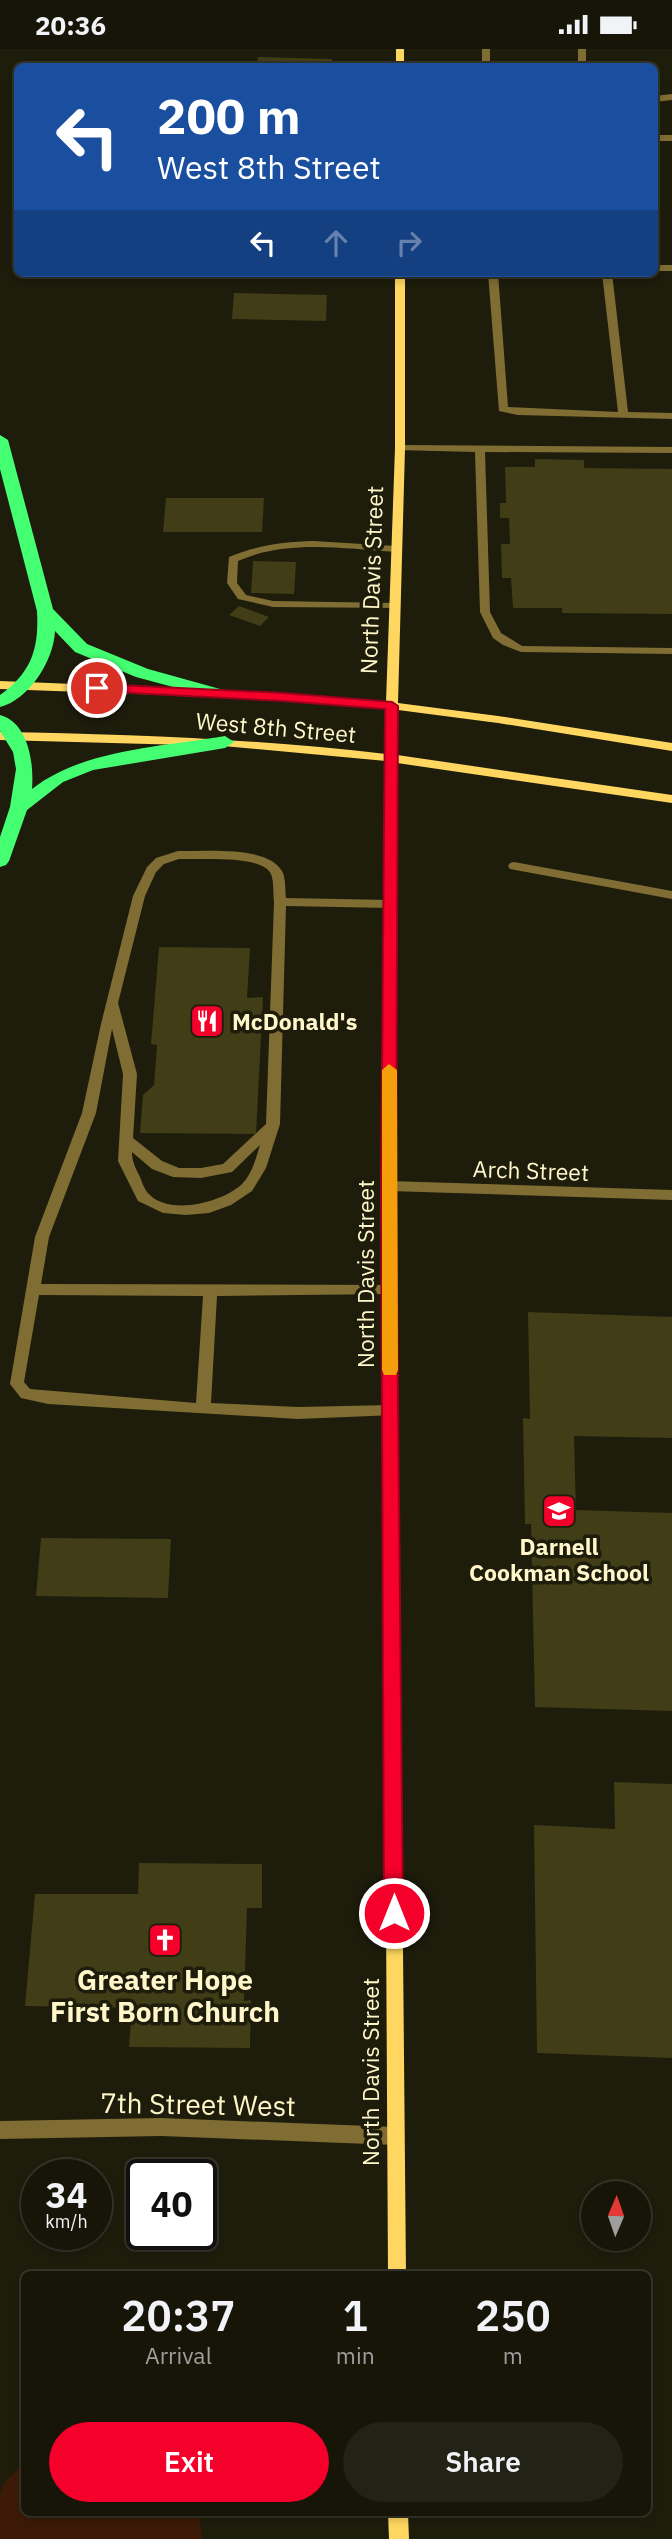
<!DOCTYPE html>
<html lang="en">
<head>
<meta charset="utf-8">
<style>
  body { margin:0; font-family:"IBM Plex Sans",sans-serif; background:#232216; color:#f1f3f6; height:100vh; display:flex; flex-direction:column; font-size:26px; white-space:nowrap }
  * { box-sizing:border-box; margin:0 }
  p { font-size:23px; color:#9e9f9c }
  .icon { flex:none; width:38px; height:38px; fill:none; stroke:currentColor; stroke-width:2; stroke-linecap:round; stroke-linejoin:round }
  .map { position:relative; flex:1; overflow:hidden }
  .drawer { position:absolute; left:21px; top:2222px; width:630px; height:245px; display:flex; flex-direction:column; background:#161508; border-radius:10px; box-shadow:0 4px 10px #0003,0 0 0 2px #353429 }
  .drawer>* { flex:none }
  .guide { position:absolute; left:14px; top:14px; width:644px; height:214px; border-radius:10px; box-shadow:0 4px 10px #0003,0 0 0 2px #353429; background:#1a4fa0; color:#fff; overflow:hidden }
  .needle { width:46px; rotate:2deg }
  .tools { position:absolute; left:581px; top:2132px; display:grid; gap:14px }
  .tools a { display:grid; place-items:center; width:70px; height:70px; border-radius:50%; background:#161508; box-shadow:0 4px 10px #0003,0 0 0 2px #353429; font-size:35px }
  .speed { position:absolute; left:21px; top:2110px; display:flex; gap:14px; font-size:35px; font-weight:700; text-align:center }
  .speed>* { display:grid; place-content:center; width:91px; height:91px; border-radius:50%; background:#161508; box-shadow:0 4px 10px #0003,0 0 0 2px #353429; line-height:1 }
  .speed small { font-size:18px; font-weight:400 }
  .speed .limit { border:4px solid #111; border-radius:10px; background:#fff; color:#111 }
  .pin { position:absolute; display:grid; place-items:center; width:60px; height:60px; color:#fff; margin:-30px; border:4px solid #fff; border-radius:50%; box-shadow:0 2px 7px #0007 }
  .me { position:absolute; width:77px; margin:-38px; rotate:0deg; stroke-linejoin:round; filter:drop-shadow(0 0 5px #0008) }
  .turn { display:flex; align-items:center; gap:24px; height:147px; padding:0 28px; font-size:32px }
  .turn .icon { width:91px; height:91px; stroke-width:2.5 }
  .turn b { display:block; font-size:49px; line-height:60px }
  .lanes { display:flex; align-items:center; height:66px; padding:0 28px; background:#0003; justify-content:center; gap:35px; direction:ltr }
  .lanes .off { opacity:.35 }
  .eta { display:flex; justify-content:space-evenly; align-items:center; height:119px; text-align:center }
  .eta b { font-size:42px; font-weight:600; line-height:49px }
  .cta { display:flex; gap:14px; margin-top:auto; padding:14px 28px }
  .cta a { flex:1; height:80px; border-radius:42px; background:#f4002b; color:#fff; font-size:28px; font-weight:600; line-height:80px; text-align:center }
  .cta a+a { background:#232216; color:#f1f3f6 }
  .status { display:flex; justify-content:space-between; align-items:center; height:49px; padding:0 35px; background:#161508; direction:ltr }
  .status svg { height:19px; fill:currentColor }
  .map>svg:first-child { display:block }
</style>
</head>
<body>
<div class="status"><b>20:36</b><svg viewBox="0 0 49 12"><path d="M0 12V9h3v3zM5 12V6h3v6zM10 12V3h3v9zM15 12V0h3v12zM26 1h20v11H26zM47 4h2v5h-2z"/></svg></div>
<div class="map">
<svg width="672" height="2490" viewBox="0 0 672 2490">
  <rect width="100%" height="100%" fill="#1e1c0b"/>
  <polygon fill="#3c1a07" points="24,2414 24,2464 199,2464 202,2490 0,2490 0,2447 4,2434"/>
  <g fill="#403d17">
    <polygon points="258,8 332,10 332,18 257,18"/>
    <polygon points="62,12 113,14 112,18 61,18"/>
    <polygon points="234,244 327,246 326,272 232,270"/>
    <polygon points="535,410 584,411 584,419 672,420 672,565 562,564 562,559 513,559 511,529 502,529 501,495 510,495 509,469 500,469 500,454 506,454 505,418 535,418"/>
    <polygon points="166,449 264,449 262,483 163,483"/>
    <polygon points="253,512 296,513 294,545 251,544"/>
    <polygon points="239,557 269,568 260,577 229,566"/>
    <polygon points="159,898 250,899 247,949 263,948 256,1085 140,1084 143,1046 154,1036 157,996 151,995"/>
    <polygon points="528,1263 672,1268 672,1389 574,1387 576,1461 672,1464 672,1662 535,1658 531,1475 525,1475 523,1369 530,1370"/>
    <polygon points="41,1489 171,1490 168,1549 36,1547"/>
    <polygon points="614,1733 672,1735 672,2009 537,2004 534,1776 615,1780"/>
    <polygon points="139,1814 262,1815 262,1859 247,1859 244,1952 251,1951 250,1999 129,1998 132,1959 25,1957 35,1845 138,1845"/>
  </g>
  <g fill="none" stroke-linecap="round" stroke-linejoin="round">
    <g fill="#7f6d34" fill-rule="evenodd">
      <rect x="482" y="0" width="8" height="18"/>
      <rect x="578" y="0" width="8" height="18"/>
      <polygon points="672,45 672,51 654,53 654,47"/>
      <rect x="654" y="86" width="18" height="6"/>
      <rect x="654" y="216" width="18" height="6"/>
      <polygon points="488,224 498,224 508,358 618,363 602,224 612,224 628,363 672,364 672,370 518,366 499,362"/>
      <polygon points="400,396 672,398 672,404 485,403 490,563 501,584 522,597 672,599 672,605 521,603 503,596 493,589 480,563 475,403 396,401 396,397"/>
      <path d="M313,492L396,497L401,500L396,503C344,500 288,490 238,512L237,534L246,546L273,552L394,554L398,555V559L273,558L238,550L227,534L229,508C257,496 283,493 313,492Z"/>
      <path d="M178,802C205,803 267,796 282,822C286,829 285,841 286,849L390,851L396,855L390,859L286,857L280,1075L266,1119L252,1142L231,1156L209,1164L186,1166L163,1164L138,1152L118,1112L123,1025L112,980L96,1064L49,1188L41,1235L394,1236L396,1240L394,1244L389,1245L217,1247L211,1354L298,1358L390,1356L395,1358L397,1362L395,1366L298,1370L48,1355L21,1349L10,1335L35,1188L82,1064L101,975L133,847L147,818L156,809ZM179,810C198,811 262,805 271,825C274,832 273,845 274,853L266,1075L223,1115L201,1119H179L162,1112L133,1089L137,1025L118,954L145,847L156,823L164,815ZM260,1096C256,1109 252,1125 242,1135C222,1154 167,1168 147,1143C144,1139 142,1133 140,1128C136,1120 132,1113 132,1103L152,1120L173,1128L201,1129L232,1123ZM39,1246L203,1247L196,1354L30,1340L24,1333Z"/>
      <polygon points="514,813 672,842 672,850 510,820 508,817 510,814"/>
    </g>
    <g fill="#7f6d34" fill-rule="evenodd">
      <polygon points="389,1132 672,1141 672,1151 389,1142 382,1137"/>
      <polygon points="161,2069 395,2078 401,2081 404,2087 401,2093 395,2096 161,2087 0,2090 0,2072"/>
    </g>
    <g fill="#ffd760" fill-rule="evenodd">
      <rect x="396" y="0" width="8" height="18"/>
      <path d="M395,224H405V399L398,654L498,667L672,694V702L498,674L398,661L397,706L672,746V754L397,714L396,1137L406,2226H388L382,1137L386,712L223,697L0,691V683C129,685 257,690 386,705V660L246,649L0,640V632L246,642L386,653L395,399Z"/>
      <polygon points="388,2464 408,2464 409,2490 389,2490"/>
    </g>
    <g fill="#44ff71" fill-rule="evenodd">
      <path d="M0,386L8,391L53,560L87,595L148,620L220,640L222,644L220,648L214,649L136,628L75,603L55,582C54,611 29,651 0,658V646C32,623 39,599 37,562L0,420Z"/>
      <path d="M0,666C29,674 34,715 32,740C83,700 162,698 225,687L234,693L225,699L93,721L63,733L27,761L9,812L6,816L0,818V788L10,758L16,720L13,703L0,682Z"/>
    </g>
  </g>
  <polygon fill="#f4002b" stroke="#9f001c" stroke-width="2" points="97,635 283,644 392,653 398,657 396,1137 403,1864 401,1870 394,1873 387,1870 384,1864 381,1137 385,660 283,652 92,642 90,639"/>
  <polygon fill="#f59e0b" points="389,1015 397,1021 398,1321 396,1326 384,1326 382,1321 382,1021"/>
  <defs>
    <g id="restaurant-square" transform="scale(1.75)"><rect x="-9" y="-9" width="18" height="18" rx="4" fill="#f4002b" stroke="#1e1c0b"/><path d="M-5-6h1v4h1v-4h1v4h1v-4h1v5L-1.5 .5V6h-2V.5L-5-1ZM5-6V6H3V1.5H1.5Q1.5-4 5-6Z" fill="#fff"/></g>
    <g id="school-square" transform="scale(1.75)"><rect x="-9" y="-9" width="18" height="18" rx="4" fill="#f4002b" stroke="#1e1c0b"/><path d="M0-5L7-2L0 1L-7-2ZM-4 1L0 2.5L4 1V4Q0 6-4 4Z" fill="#fff"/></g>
    <g id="church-square" transform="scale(1.75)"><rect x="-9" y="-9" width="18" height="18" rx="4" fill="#f4002b" stroke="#1e1c0b"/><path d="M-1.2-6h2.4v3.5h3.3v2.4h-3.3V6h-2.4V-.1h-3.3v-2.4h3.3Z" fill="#fff"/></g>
  </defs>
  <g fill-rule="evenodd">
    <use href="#restaurant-square" x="207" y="972"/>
    <use href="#school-square" x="559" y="1462"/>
    <use href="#church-square" x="165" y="1891"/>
  </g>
  <g text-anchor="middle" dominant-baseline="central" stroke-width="7" stroke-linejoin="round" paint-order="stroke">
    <g font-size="23" fill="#fff6c9" stroke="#1e1c0b">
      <text transform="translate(371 531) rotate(-88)">North Davis Street</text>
      <text transform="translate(276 678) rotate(5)">West 8th Street</text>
      <text transform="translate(531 1121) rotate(2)">Arch Street</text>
      <text transform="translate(365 1225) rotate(-90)">North Davis Street</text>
      <text transform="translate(370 2023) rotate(-90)">North Davis Street</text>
    </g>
    <g font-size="23" font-weight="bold" fill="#fff6c9" stroke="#1e1c0b" text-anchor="start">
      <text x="232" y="972">McDonald's</text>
      <text x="559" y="1497" text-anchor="middle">Darnell<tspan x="559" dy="26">Cookman School</tspan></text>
    </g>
    <g font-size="28" font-weight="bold" fill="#fff6c9" stroke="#1e1c0b">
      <text x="165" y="1930">Greater Hope<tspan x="165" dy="32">First Born Church</tspan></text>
    </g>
    <g font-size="28" fill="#fff6c9" stroke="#1e1c0b">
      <text transform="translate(198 2055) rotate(1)">7th Street West</text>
    </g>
  </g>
</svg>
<div class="tools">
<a><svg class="needle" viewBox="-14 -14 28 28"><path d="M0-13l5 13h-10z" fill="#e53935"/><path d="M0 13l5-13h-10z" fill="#9e9f9c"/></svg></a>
</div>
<div class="speed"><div>34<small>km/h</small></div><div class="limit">40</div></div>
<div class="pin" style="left:97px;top:639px;background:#d93025"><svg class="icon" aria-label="arrive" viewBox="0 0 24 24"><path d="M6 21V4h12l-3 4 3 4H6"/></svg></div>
<svg class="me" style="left:394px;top:1864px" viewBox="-20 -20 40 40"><circle r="17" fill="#f4002b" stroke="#fff" stroke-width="3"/><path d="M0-11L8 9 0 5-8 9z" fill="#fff"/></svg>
<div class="guide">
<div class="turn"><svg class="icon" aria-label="left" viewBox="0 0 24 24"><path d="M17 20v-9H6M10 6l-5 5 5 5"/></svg><div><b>200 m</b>West 8th Street</div></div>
<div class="lanes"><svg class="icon" aria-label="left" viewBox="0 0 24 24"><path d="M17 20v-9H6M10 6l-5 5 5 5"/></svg><svg class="icon off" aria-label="ahead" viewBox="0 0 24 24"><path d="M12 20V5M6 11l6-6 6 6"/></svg><svg class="icon off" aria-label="right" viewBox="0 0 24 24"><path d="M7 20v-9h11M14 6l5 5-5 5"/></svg></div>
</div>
<section class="drawer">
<div class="eta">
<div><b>20:37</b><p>Arrival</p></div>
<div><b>1</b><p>min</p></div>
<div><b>250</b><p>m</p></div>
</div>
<div class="cta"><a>Exit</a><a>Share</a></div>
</section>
</div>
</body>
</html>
